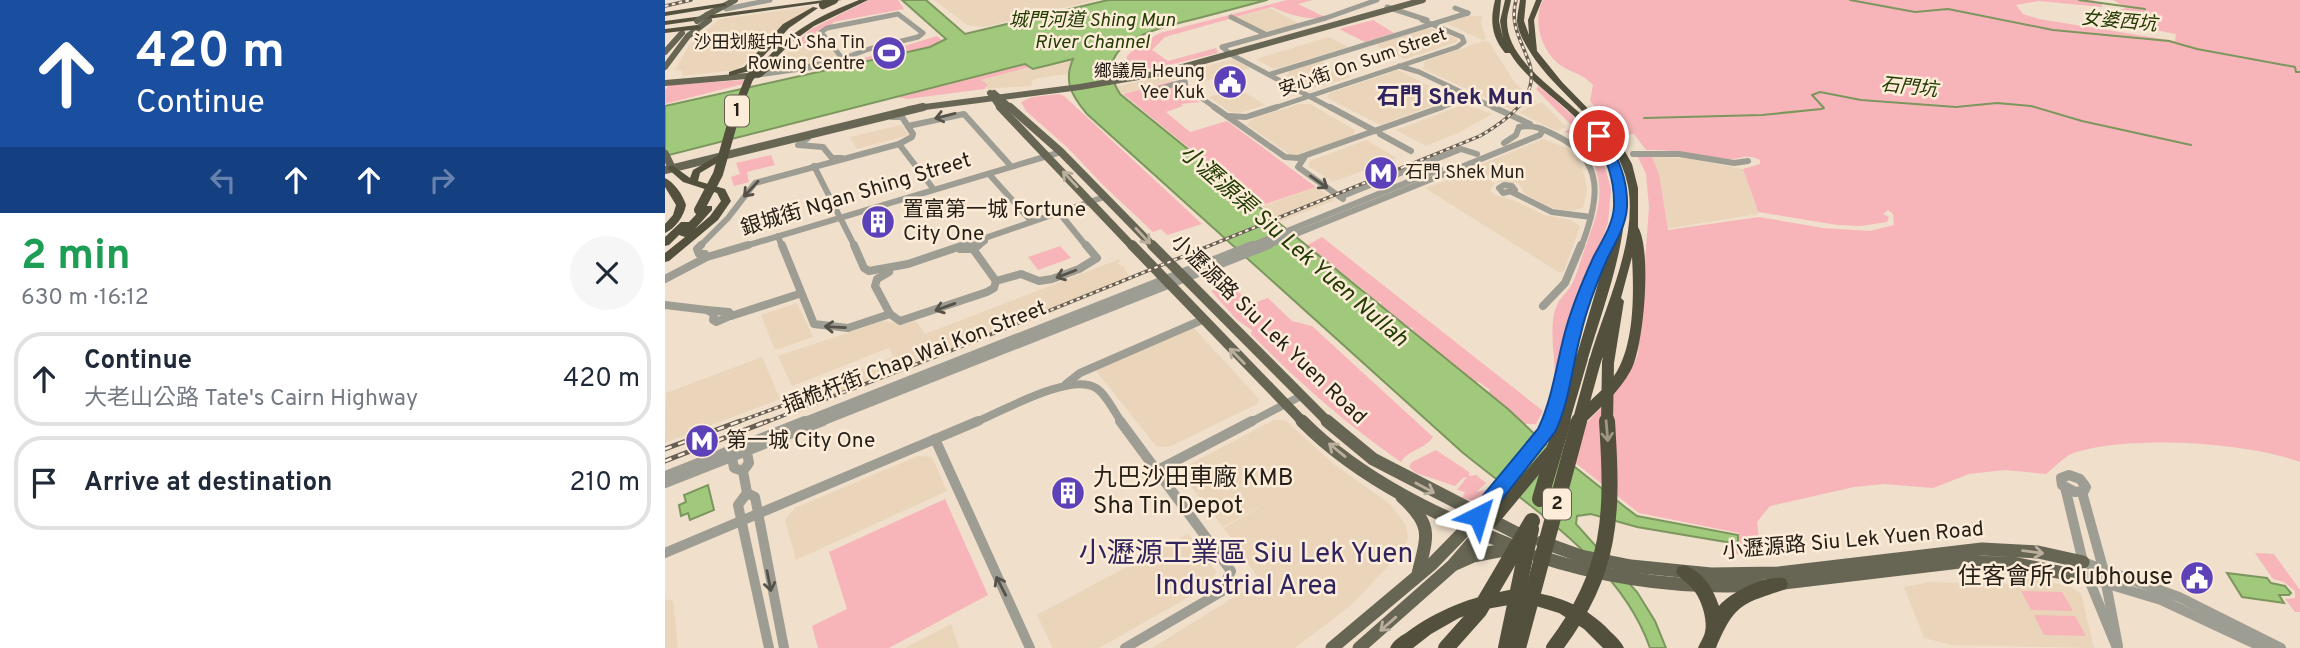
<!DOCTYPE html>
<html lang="en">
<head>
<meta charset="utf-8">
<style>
  body { margin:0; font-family:Overpass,"Noto Sans TC",sans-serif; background:#f6f6f7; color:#1f2937; height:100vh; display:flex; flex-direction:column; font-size:26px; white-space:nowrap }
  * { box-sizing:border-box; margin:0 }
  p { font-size:23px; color:#747a83 }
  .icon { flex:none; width:38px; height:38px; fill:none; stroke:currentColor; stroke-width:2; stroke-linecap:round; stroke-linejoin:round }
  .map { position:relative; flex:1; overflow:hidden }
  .details { display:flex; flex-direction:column; background:#fff; width:665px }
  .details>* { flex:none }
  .top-card { background:#1a4fa0; color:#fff; overflow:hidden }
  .pin { position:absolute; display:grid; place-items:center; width:60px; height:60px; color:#fff; margin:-30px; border:4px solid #fff; border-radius:50%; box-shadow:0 2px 7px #0007 }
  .me { position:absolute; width:77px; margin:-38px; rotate:40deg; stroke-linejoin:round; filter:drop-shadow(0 0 5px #0008) }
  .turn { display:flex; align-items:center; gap:24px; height:147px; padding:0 21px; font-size:32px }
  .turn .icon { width:91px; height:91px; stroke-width:2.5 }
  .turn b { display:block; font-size:49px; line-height:60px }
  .lanes { display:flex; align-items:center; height:66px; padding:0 21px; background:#0003; justify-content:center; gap:35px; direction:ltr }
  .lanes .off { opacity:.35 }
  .round { display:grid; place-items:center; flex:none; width:74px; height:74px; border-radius:37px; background:#f6f6f7 }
  .headline { display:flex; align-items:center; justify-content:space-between; height:119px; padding:0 21px }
  h1 { font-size:42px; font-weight:700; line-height:52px; color:#1e9e55 }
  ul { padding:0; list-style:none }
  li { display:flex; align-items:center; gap:21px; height:94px; margin:0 14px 10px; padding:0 7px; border:4px solid #e0e1e3; border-radius:28px }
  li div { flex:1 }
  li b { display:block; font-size:26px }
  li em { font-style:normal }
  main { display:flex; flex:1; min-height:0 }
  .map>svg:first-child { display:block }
</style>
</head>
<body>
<main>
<section class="details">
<div class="top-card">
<div class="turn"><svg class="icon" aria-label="ahead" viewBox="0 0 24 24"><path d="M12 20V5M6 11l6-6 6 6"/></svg><div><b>420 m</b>Continue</div></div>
<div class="lanes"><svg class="icon off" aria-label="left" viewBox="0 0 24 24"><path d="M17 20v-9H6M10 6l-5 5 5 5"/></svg><svg class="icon" aria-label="ahead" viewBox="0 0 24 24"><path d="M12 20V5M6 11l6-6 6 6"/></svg><svg class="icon" aria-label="ahead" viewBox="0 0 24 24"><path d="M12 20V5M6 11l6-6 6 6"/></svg><svg class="icon off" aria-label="right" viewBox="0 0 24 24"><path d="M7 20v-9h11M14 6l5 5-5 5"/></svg></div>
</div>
<div class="headline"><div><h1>2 min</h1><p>630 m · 16:12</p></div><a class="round"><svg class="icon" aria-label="close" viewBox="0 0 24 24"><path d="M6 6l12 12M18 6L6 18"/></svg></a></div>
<ul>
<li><svg class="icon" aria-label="ahead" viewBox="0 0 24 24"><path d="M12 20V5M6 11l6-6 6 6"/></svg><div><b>Continue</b><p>大老山公路 Tate's Cairn Highway</p></div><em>420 m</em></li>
<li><svg class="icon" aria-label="arrive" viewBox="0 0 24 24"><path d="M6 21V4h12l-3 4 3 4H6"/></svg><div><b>Arrive at destination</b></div><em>210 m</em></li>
</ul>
</section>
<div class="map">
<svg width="1635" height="648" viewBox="0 0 1635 648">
  <rect width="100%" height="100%" fill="#efdfcb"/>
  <g fill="#ead5bb">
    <polygon points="269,0 431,0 319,27 302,25"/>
    <polygon points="150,6 121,25 93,56 85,58 72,70 17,76 17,71 10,70 24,45 55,19"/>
    <polygon points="605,8 635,24 597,32 570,18"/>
    <polygon points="801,16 817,16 816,24 821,38 818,40 781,23"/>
    <polygon points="761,29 769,29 793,39 792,42 740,59 712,46 713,43"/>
    <polygon points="664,37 683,47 609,69 591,59"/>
    <polygon points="819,41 824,42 850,83 872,102 850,111 758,69 760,61"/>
    <polygon points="159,42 163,47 160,48 165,48 173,57 148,65 111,68 124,50"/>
    <polygon points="409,59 403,74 373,78 368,80 366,86 319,89 323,87 315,80 363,67 365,61"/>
    <polygon points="568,59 585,68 534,83 523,76 455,94 450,87 517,72 521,75 519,72"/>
    <polygon points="655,61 686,77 655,87 643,87 621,76 624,71"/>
    <polygon points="733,70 788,98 715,125 662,98 665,93"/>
    <polygon points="574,89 600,105 575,113 565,112 544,97"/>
    <polygon points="877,102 886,111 901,127 892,131 853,112"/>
    <polygon points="634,104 645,104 690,130 688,136 635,155 624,154 582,125 587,119"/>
    <polygon points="800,104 827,114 793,133 761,146 731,130"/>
    <polygon points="236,125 244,135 192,149 185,137"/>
    <polygon points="878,139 902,148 913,158 920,177 922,191 918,208 906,211 887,208 861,195 853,183 833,182 811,170 810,167"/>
    <polygon points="701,140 732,158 668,182 643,166 645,161"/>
    <polygon points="981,156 1026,159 1078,169 1093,214 999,229"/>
    <polygon points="808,171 830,183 825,190 830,195 848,200 879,215 906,220 915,226 899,271 895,273 760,188"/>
    <polygon points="651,187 670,200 614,222 598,206"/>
    <polygon points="455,259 453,264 458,266 467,280 131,414 126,396 228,357 224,348 127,386 113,356 218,321 237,324 251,321 260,334"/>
    <polygon points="132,303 148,337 110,350 96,315"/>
    <polygon points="527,326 594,399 592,404 506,446 492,447 429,368"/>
    <polygon points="97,357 115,399 0,443 1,393"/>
    <polygon points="609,420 620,420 670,465 725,504 741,525 743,537 738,551 685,606 630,648 487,648 595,581 559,528 608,499 558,527 517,475 521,466"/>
    <polygon points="253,456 267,457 282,491 131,560 120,520 130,508"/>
    <polygon points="523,534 551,571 545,585 434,648 388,648 372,615"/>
    <polygon points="1363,579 1404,586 1416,594 1429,648 1287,645 1259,638 1239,587 1265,582 1342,584"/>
    <polygon points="0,599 8,601 13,648 0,648"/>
    <polygon points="286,624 294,648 240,648"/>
  </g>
  <g fill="#f8b5b9">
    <polygon points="204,0 233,0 239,9 168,22 167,25 150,32 159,42 124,50 146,29"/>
    <path d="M622,0H648L633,4L660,17C643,21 622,14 607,7L500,37L487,50L503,61L551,48L553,53L488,69L461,66L462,56L473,45L495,33Z"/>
    <path d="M878,0H1428L1437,4V7L1374,1L1351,5L1358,14L1374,19L1510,41L1511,34L1453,23L1458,19L1471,20L1450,11L1462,8L1448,0H1635V462C1582,442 1460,434 1406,454C1398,458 1389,468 1381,474L1340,470L1304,474L1268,488L1219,484L1189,487L1105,506L1092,522L1096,553L1068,554L1074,533L974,513L895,451C922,419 957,394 973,354L984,207L981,174L973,157H987L994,174L1003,230L1094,217L1158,228L1205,231L1229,225L1228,214L1223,210L1218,214L1224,217L1222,222L1196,226L1172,225L1093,212L1078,169L1095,164V160C1082,153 1075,160 1063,159C1036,156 1009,149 981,150L969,134L956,135L925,101L928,85C917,74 913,75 900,68C878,57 866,21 878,0Z"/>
    <polygon points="708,20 729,33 700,42 674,29"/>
    <polygon points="272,36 277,40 265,47 176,65"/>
    <polygon points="360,64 364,67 316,80 323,85 319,89 242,99 233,97"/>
    <polygon points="80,80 78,84 0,104 0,90 4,85"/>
    <polygon points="507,81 535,102 516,104 518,106 501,112 525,132 562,121 651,187 595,206 458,94"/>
    <polygon points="874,86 907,115 924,139 900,132 908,127 871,89"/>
    <polygon points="394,94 399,96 537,224 502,235 496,229 488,232 438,185 403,148 361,111 356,102 367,97"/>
    <polygon points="106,155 110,165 82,172 84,182 69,186 66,177 75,174 71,163"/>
    <path d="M938,160L946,189L943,222L889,395C893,368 884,341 889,314C893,297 901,296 908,282C913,272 915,261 919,251C929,222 941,197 930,167L933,161Z"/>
    <polygon points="657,237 878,411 871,424 860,424 822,394 825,390 814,382 808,382 746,331 749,328 741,327 714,305 717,302 710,301 698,289 641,246"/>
    <polygon points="395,246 406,258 373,270 363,257"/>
    <path d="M564,283L586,304L603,298L627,321L647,326L768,437C760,449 743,450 736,462C682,425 632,381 586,334L587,330L572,320L546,291Z"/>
    <polygon points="771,450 804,472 804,476 811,475 821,483 811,492 828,489 819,499 809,501 797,498 800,492 792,490 802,477 798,478 790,486 751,473 744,467 747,462"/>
    <polygon points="280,499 323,595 224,648 153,648 147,626 182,609 164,552"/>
    <polygon points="1590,553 1609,554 1635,590 1635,612 1630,612 1620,599 1630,598 1630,591 1619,582 1608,579"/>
    <polygon points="1356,591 1397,592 1408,611 1366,610"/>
    <polygon points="1369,615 1410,616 1421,636 1379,635"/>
  </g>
  <g fill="#a1c97c" stroke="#7c965e" stroke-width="2">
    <path d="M237,0H261L300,34L443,0H602C579,6 556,12 534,18C498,27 421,41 455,94L843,409L876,440L960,507L972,516L1073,535V544L972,527L926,514L912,516L911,524L972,592L990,621L1001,648H985C956,563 864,507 797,452L422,114C407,96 398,82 408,59L368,69L360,64L0,156V106L265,47L281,39Z"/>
    <polygon points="43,485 49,510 25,520 23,513 16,516 14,505 21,502 19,495"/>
    <polygon points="1562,573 1602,578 1606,583 1620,586 1626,593 1624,595 1614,595 1619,603 1577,597"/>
  </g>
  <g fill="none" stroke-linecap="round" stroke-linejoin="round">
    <g stroke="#7c965e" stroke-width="2">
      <polyline points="1185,0 1250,12 1283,9 1388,30 1504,41 1532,49 1630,67 1631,72 1635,72"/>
      <polyline points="1414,0 1480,9"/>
      <polyline points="979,118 1097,115 1156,109 1159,108 1147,95 1155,92 1196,100 1291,107 1332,103 1366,106 1417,121 1526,145"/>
    </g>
    <g stroke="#9e9d93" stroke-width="5">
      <polyline points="722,7 762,20"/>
      <polyline points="790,8 803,13"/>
      <polyline points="61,9 105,0"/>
      <polyline points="566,17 600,34"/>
      <polyline points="734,66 754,72 832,109"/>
      <polyline points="93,73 138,68 177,58 156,32 162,28 233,14 258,33 253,37 204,49 157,66 93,75"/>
      <polyline points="606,74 803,13"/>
      <polyline points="489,92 487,91 520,81 521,87 552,109"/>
      <polyline points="606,109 792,47 799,42 797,37 757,20"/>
      <polyline points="668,109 567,55 557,47 661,18 712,0"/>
      <polyline points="772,109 805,97"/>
    </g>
    <g stroke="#9e9d93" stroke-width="6">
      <polyline points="549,107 620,157 633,158 777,107"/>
      <polyline points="665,107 710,131"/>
      <polyline points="828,107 865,124"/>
      <polyline points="562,116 581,117 612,107"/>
      <polyline points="243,126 299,114 344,164"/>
      <path d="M854,127C868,124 878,129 890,135C942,160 934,201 916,247"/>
      <polyline points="715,134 746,151"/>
      <polyline points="143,138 133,145 158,147 167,158 177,158"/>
      <polyline points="839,143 851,135 854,127"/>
      <polyline points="234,144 267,187"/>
      <polyline points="968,154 1014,154 1069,163 1083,161"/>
      <polyline points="922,157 936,156"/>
      <polyline points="639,158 633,167 678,199"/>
      <polyline points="149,166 190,247"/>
      <polyline points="324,174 366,221"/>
      <polygon points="839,185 847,186 850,190 838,193 834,188"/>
      <polyline points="847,192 887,212 926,217"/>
      <polyline points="675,197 796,149 812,154"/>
      <polyline points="396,215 422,247"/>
      <polyline points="113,236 117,247"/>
      <polyline points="34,247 63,218 90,183 234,144 247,137 248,134 237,117 227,117"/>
      <polyline points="77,247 396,152"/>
      <polyline points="294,247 439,197"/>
      <polyline points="312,247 320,241"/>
      <polyline points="583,247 775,169"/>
      <polyline points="599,247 875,135 878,130"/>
    </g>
    <g stroke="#9e9d93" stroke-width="8">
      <polyline points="36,245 32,249 34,254 40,254"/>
      <polyline points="117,245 149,324 183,328 225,314"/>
      <polyline points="189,245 199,268 204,271 243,264 299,245"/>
      <polyline points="295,249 308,249 314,245"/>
      <polyline points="308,249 331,281"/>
      <polyline points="224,272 212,279 210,286 225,314 235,321 322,292 329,288 331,281 356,274 374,281 387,279 414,269 432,258 421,245"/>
      <polyline points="0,279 42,257 83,245"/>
      <polyline points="0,305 42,310"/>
      <polyline points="878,306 900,283 916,245"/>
      <polygon points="42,310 64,312 67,315 51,322 48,320 49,314"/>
      <polyline points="66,316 134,294"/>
      <polyline points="401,384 415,373 537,320"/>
      <polyline points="135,423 587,245"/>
      <polyline points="154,423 604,245"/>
      <path d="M309,423C336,412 405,372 431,388C441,394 450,413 457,423"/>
      <polyline points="584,423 636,396"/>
    </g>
    <g stroke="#9e9d93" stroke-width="10">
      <polyline points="455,421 566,571 556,592 460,648"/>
      <polyline points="270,439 365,648"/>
      <polyline points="81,448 84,463 78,471 82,493 73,505 104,648"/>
      <polyline points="66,453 69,468 78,471"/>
      <polyline points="491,471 587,421"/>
      <polygon points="1404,475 1415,479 1421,487 1419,491 1410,492 1397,485 1396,478"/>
      <polyline points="0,476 140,421"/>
      <polyline points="0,483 158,421"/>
      <polyline points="1400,487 1418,562"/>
      <polyline points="1417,492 1438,568 1453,646"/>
      <polyline points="82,493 90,497 119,648"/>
      <polyline points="0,553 313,421"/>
      <polyline points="1418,562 1514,597 1616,648"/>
      <polyline points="1422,575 1452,648"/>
      <polyline points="1423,578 1496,600 1599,648"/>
    </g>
    <g stroke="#676553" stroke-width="6">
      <polyline points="42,15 70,0"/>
      <polyline points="0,52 17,33"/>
      <polyline points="0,67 23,36 44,20"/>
      <polyline points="0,83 93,75"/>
      <polyline points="325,93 336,109"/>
      <polyline points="329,93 347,109"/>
      <polyline points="244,109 415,87 496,73 758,0"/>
    </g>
    <g stroke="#676553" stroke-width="8">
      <polyline points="335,107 468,247"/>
      <polyline points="345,107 396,152 489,247"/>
      <polyline points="0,154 7,168"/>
      <polyline points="0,170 258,107"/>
    </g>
    <g stroke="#676553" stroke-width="10">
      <polyline points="467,245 639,423"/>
      <polyline points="487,245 664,423"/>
    </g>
    <g stroke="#676553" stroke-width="13">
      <path d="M637,421C696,481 778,518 855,549"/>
      <polyline points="662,421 708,459 861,538"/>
      <path d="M737,497C769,526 762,536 753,574"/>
      <polyline points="877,542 916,556 966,566 1046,574 1113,573 1317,549 1373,552 1418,562"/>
      <path d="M873,556C946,580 1018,589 1095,585"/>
      <polyline points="790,564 808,556 849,548"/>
      <polyline points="1111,584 1295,562 1347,563 1423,578"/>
      <polyline points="667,648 767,564 807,523"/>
      <polyline points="694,648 788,565 819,529"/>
    </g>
    <g fill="#53513d" fill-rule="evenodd">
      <polygon points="159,0 177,0 0,25 0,21"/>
      <path d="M194,0H203L149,26L127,42L111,58H114V62L96,77H90V73L102,64L99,62C124,31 158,14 194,0Z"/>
      <path d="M830,0H836L834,21L838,39L835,21L840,0H846C845,7 842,14 842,21C842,80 947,110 959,181C967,232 938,308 923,358L917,362L911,358L940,260L931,278L916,323L896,415L886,436L832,504L884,444H894L896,448L831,526L825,528L819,526L818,520L813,522L807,520L805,516L875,430C891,397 894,359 904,324C912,296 924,269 937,243L938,241L944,240C958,167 942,142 886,96C871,83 855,70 845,53H840C826,36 825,20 830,0Z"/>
      <path d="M855,0H861L859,21L864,35L863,20L871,0H877L869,20L872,51L897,82L937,123L956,144L967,164L973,188V227C987,250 979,346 966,370C954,393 933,409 916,427H906L904,424C915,407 933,396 946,380C970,351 969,294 967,257L956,298L959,301L949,363L943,367L938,366L937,363L938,357L935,364H925L924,361C939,308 973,242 963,186C953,130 897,100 867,55C861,45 853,33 852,21C852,15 854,7 855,0Z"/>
      <polygon points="59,3 61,4 61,6 0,16 0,12"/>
      <polygon points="148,7 153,8 124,28 85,71 64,76 64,72 79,67 118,24"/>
      <polygon points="32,25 36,27 35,29 0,33 0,29"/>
      <polygon points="59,152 62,153 62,157 35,173 33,181 60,189 66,201 53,220 4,261 0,262 0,253 20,237 14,235 4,245 0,246 0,237 16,222 24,222 39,206 47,206 47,210 30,229 45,216 56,201 52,193 18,182 2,168 7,165 25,178 28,170"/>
      <path d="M0,178C9,182 18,195 21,205C19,216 10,229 0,233V224L8,215L11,205L0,187Z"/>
      <path d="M1019,565C1038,572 1048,588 1054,606C1066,592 1103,573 1121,579L1123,584L1121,589C1077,604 1070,603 1051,648H1033C1035,643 1039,637 1040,632C1043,619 1036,598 1027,588C1022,582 1015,579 1011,572L1013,567Z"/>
      <path d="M844,590C881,592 913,600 941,627C947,634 955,639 959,648H938L919,629L894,613L871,606L844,605L816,610L794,618L766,634L748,648H725C728,641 734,637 741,633C772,610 805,597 844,590Z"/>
    </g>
    <g stroke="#685f54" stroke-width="3.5">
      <g id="rail-far1">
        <polyline points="0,6 26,0"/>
        <polyline points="70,423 119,405"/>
        <path d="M99,423L280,353L815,136C844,119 879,94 862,57C854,37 845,22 851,0"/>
      </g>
    </g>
    <g stroke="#685f54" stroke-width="5">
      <g id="rail">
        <polyline points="0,449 75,421"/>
        <polyline points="0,461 103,421"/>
      </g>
    </g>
    <use href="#rail-far1" stroke="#fcecd8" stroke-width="2" stroke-dasharray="3.5" stroke-linecap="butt"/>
    <use href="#rail" stroke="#fcecd8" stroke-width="2.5" stroke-dasharray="7" stroke-linecap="butt"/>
    <polyline stroke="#676553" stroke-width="6" points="32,21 42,15"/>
    <g stroke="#53513d" stroke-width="8">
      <polyline points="158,5 169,0"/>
      <polyline points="72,109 84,79 95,63"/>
    </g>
    <polyline stroke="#53513d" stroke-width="10" points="34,210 53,174 72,107"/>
    <g stroke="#53513d" stroke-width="12">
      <polyline points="898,423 917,358"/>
      <polyline points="913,423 930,361"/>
      <polyline points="942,423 943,363"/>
    </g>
    <g stroke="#53513d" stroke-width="16">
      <polyline points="875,499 898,421"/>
      <polyline points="781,648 814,611 867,521"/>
      <polyline points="841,648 866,529"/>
      <polyline points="853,648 914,421"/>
      <path d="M889,648C948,570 948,515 942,421"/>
    </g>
  </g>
  <defs><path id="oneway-shaft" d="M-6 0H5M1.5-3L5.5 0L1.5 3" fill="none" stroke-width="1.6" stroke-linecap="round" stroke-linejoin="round" transform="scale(1.75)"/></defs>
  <g stroke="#56524a">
    <use href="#oneway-shaft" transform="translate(280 116) rotate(166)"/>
    <use href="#oneway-shaft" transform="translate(654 182) rotate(35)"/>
    <use href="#oneway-shaft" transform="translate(86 189) rotate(133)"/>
    <use href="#oneway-shaft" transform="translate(401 274) rotate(159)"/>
    <use href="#oneway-shaft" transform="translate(280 307) rotate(160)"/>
    <use href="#oneway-shaft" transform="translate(170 327) rotate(-177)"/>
    <use href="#oneway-shaft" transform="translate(104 581) rotate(79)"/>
    <use href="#oneway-shaft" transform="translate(336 586) rotate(-117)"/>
  </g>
  <g stroke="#b9af9c">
    <use href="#oneway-shaft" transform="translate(405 179) rotate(-133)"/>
    <use href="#oneway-shaft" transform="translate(478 236) rotate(47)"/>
    <use href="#oneway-shaft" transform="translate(572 356) rotate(-135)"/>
    <use href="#oneway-shaft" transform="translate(672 450) rotate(-141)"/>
    <use href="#oneway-shaft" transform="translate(760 488) rotate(28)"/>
    <use href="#oneway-shaft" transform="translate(1368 552) rotate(7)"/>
    <use href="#oneway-shaft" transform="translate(723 624) rotate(139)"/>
  </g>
  <use stroke="#9f9783" href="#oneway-shaft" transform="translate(942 431) rotate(85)"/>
  <path fill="#1a73e8" stroke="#114b97" stroke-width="2" d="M930,134L940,136C954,159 963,180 962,207C961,225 951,242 943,257C932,282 922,307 916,333C907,366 905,401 890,432L820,521L813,524L806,521L803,516L806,510L873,429C887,400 891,367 899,336C906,308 917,282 929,256C937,241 948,224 949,207C950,180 942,159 928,136Z"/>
  <defs>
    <g id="stadium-disc" transform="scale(1.75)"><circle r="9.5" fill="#5c41b9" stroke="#fcecd8"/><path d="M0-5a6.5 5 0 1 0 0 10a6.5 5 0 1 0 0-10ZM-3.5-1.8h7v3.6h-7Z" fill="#fff"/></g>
    <g id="civic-disc" transform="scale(1.75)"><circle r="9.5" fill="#5c41b9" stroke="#fcecd8"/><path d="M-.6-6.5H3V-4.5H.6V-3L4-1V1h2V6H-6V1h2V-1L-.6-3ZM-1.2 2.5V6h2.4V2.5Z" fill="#fff"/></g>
    <g id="metro-disc" transform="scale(1.75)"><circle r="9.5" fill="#5c41b9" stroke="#fcecd8"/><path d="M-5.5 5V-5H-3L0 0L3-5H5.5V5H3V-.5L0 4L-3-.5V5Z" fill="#fff"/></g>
    <g id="building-disc" transform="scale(1.75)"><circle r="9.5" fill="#5c41b9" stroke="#fcecd8"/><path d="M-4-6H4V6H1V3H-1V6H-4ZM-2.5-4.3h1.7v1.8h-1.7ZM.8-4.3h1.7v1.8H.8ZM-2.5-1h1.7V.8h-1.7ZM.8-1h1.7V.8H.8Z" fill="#fff"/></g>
  </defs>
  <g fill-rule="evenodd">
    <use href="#stadium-disc" x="224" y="53"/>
    <use href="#civic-disc" x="565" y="82"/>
    <use href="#metro-disc" x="716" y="173"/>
    <use href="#building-disc" x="213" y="222"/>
    <use href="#metro-disc" x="37" y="441"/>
    <use href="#building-disc" x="403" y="493"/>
    <use href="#civic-disc" x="1532" y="578"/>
  </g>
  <g text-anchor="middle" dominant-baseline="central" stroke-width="5" stroke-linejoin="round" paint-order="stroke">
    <g font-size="18" fill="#262019" stroke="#fcecd8" text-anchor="end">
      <text x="200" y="43">沙田划艇中心 Sha Tin<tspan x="200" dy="21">Rowing Centre</tspan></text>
      <text x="540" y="72">鄉議局 Heung<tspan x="540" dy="21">Yee Kuk</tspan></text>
      <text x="740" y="173" text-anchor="start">石門 Shek Mun</text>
    </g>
    <g font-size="18" fill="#262019" stroke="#fcecd8">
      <text transform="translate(698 63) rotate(-19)">安心街 On Sum Street</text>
    </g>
    <g font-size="19" font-style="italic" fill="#233c03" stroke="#fcecd8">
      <text x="427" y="21">城門河道 Shing Mun<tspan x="427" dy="22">River Channel</tspan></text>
      <text transform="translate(1454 22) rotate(5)">女婆西坑</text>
      <text transform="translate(1244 88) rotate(6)">石門坑</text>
    </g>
    <g fill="#fcecd8" stroke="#665d52" stroke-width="2">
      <rect x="60" y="95.5" width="24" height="31" rx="5"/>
      <rect x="878" y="488.5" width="28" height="31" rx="5"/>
    </g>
    <g font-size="19" font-weight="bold" fill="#262019">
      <text x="72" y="111">1</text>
      <text x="892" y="504">2</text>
    </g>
    <g font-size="21" fill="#262019" stroke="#fcecd8">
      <text transform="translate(191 195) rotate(-17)">銀城街 Ngan Shing Street</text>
      <text transform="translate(603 330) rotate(44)">小瀝源路 Siu Lek Yuen Road</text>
      <text transform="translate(250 358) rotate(-21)">插桅杆街 Chap Wai Kon Street</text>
      <text transform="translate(1188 541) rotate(-5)">小瀝源路 Siu Lek Yuen Road</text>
    </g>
    <g font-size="21" fill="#262019" stroke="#fcecd8" text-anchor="start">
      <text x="238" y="210">置富第一城 Fortune<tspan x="238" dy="24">City One</tspan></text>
      <text x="61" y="441">第一城 City One</text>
    </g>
    <g font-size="23" font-weight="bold" fill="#2f245e" stroke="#fcecd8">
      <text x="790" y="98">石門 Shek Mun</text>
    </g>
    <g font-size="23" font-style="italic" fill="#233c03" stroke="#fcecd8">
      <text transform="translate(628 247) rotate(41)">小瀝源渠 Siu Lek Yuen Nullah</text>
    </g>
    <g font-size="24" fill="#262019" stroke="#fcecd8" text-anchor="start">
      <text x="428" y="479">九巴沙田車廠 KMB<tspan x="428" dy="28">Sha Tin Depot</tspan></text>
      <text x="1508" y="578" text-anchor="end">住客會所 Clubhouse</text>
    </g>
    <g font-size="28" fill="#2f245e" stroke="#fcecd8">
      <text x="581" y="555">小瀝源工業區 Siu Lek Yuen<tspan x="581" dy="32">Industrial Area</tspan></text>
    </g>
  </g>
</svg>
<div class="pin" style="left:934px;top:136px;background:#d93025"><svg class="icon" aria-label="arrive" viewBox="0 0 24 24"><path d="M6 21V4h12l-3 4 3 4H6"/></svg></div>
<svg class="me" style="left:813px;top:516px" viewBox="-20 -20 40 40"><path d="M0-17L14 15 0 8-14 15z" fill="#1a73e8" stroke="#fff" stroke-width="4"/></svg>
</div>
</main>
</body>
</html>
